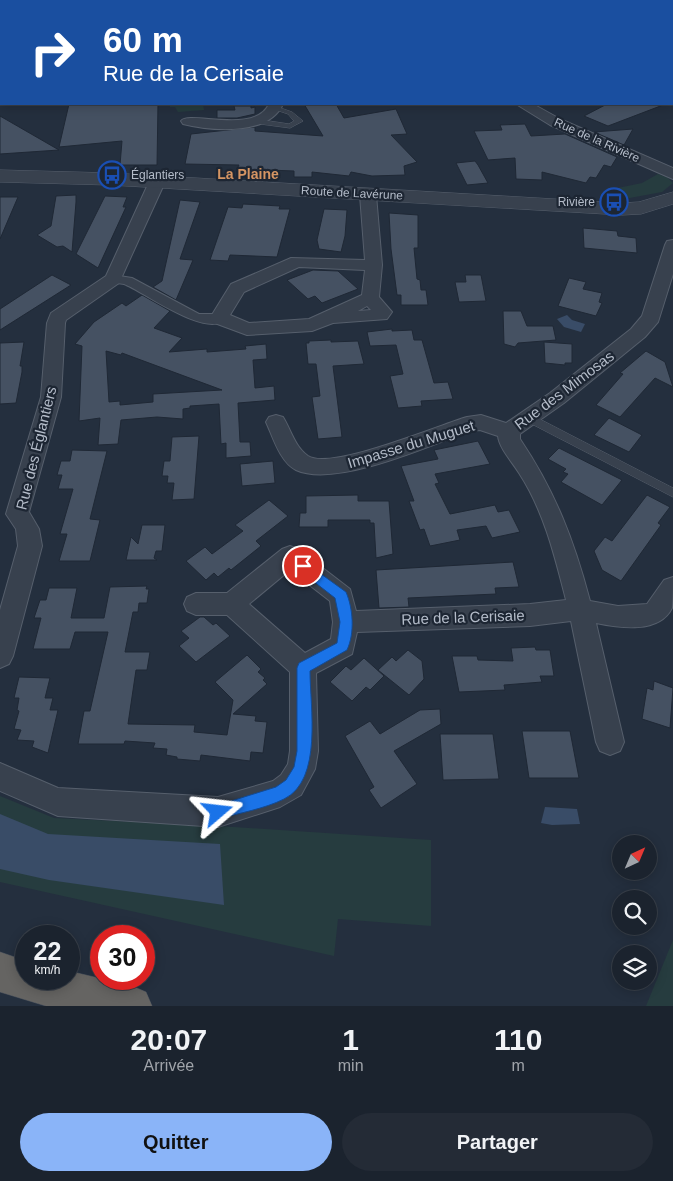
<!DOCTYPE html>
<html lang="fr">
<head>
<meta charset="utf-8">
<style>
  body { margin:0; font-family:Arial,sans-serif; background:#242b36; color:#f1f3f6; height:100vh; display:flex; flex-direction:column; font-size:19px; white-space:nowrap }
  * { box-sizing:border-box; margin:0 }
  p { font-size:16px; color:#a0a4aa }
  .icon { flex:none; width:28px; height:28px; fill:none; stroke:currentColor; stroke-width:2; stroke-linecap:round; stroke-linejoin:round }
  .map { position:relative; height:1006px; overflow:hidden }
  .panel { display:flex; flex-direction:column; background:#1b232e; flex:1 }
  .panel>* { flex:none }
  .hud { position:absolute; left:0px; top:0px; width:674px; height:105px; box-shadow:0 2px 12px #0003,0 0 0 1px #39404a; background:#1a4fa0; color:#fff; overflow:hidden }
  .needle { width:32px; rotate:44deg }
  .controls { position:absolute; left:612px; top:835px; display:grid; gap:10px }
  .controls a { display:grid; place-items:center; width:45px; height:45px; border-radius:50%; background:#1b232e; box-shadow:0 2px 12px #0003,0 0 0 1px #39404a; font-size:25px }
  .speed { position:absolute; left:15px; top:925px; display:flex; gap:10px; font-size:25px; font-weight:700; text-align:center }
  .speed>* { display:grid; place-content:center; width:65px; height:65px; border-radius:50%; background:#1b232e; box-shadow:0 2px 12px #0003,0 0 0 1px #39404a; line-height:1 }
  .speed small { font-size:12px; font-weight:400 }
  .speed .limit { border:8px solid #d22; background:#fff; color:#111 }
  .pin { position:absolute; display:grid; place-items:center; width:42px; height:42px; color:#fff; margin:-21px; border:2px solid #fff; border-radius:50%; box-shadow:0 1px 5px #0007 }
  .me { position:absolute; width:55px; margin:-28px; rotate:73deg; stroke-linejoin:round; filter:drop-shadow(0 0 4px #0008) }
  .turn { display:flex; align-items:center; gap:18px; height:105px; padding:0 20px; font-size:22px }
  .turn .icon { width:65px; height:65px; stroke-width:2.5 }
  .turn b { display:block; font-size:35px; line-height:42px }
  .eta { display:flex; justify-content:space-evenly; align-items:center; height:85px; text-align:center }
  .eta b { font-size:30px; font-weight:800; line-height:35px }
  .button { display:flex; gap:10px; margin-top:auto; padding:10px 20px }
  .button a { flex:1; height:58px; border-radius:30px; background:#8ab4f8; color:#111; font-size:20px; font-weight:800; line-height:58px; text-align:center }
  .button a+a { background:#242b36; color:#f1f3f6 }
  .map>svg:first-child { display:block }
</style>
</head>
<body>
<div class="map">
<svg width="673" height="1006" viewBox="0 0 673 1006">
  <rect width="100%" height="100%" fill="#242f3e"/>
  <g fill="#263c3f">
    <polygon points="170,104 203,104 204,110 178,112 175,107 170,107"/>
    <polygon points="658,174 668,178 673,183 662,192 608,202 608,190 642,183"/>
    <polygon points="0,796 54,818 218,826 431,840 431,926 338,919 334,956 0,882"/>
    <polygon points="673,940 673,1006 646,1006"/>
  </g>
  <g fill="#394c67">
    <polygon points="567,315 572,320 585,324 581,332 564,327 557,319"/>
    <polygon points="545,807 577,809 580,824 552,825 541,823"/>
    <polygon points="0,814 48,834 220,844 224,905 49,880 0,869"/>
  </g>
  <g fill="#455162" stroke="#1f2835" fill-rule="evenodd">
    <polygon points="69,104 158,104 157,165 120,165 122,141 59,147"/>
    <polygon points="304,104 336,104 344,118 396,109 407,134 391,135 417,162 404,166 405,175 372,176 351,172 349,176 312,172 312,177 294,177 294,171 269,170 267,174 236,171 239,165 185,164 191,134 255,127 255,131 323,136"/>
    <polygon points="607,104 663,104 663,105 608,126 584,116"/>
    <polygon points="234,106 251,106 251,108 255,107 255,114 237,118 217,118 217,110 235,110"/>
    <polygon points="0,116 59,150 0,154"/>
    <polygon points="525,124 531,136 565,134 617,157 611,167 604,165 596,178 590,177 586,183 542,172 542,180 516,179 515,158 488,160 474,131 502,130 500,125"/>
    <polygon points="633,129 624,145 594,132"/>
    <polygon points="475,161 478,165 488,183 467,185 456,163"/>
    <polygon points="76,195 76,202 72,252 63,246 57,247 37,235 51,226 56,196"/>
    <polygon points="105,196 127,197 123,207 126,207 98,268 76,254"/>
    <polygon points="0,197 18,197 0,239"/>
    <polygon points="180,200 200,202 180,259 193,260 176,300 153,287 162,281"/>
    <polygon points="243,204 280,206 279,209 290,209 277,257 230,255 228,261 210,260 228,207 242,208"/>
    <polygon points="324,209 347,210 345,236 341,252 319,249 317,240"/>
    <polygon points="389,213 418,215 418,248 414,248 417,279 420,280 421,290 426,290 428,305 401,305 401,295 397,295 391,249"/>
    <polygon points="583,228 617,231 618,236 636,238 637,253 584,248"/>
    <polygon points="313,270 338,271 358,289 322,303 315,296 308,299 287,280"/>
    <polygon points="52,275 71,285 0,330 0,309"/>
    <polygon points="465,275 481,275 486,301 459,302 455,282 466,282"/>
    <polygon points="569,278 586,282 583,289 602,293 599,302 602,303 596,316 558,306"/>
    <path d="M142,295L170,311L154,328L182,338L169,352L207,349V352L246,349L245,346L266,344L267,359L253,360L255,388L274,386L275,400L238,403L240,442H250L251,456L226,458V443L221,444L219,404L190,406V408L183,409V419L157,417L121,420L118,444L98,445L100,418L79,421L82,346L75,344L94,322L122,303L126,306ZM106,351L121,355L122,353L222,390L153,394V402L120,405V401L109,402Z"/>
    <polygon points="503,311 521,311 527,326 553,326 556,340 518,343 515,347 504,344"/>
    <polygon points="392,329 392,331 412,330 414,340 422,340 434,383 448,382 453,399 421,401 422,406 398,408 390,376 403,374 396,345 370,346 367,332"/>
    <polygon points="331,340 331,342 358,341 364,364 333,366 342,437 318,439 312,397 320,396 316,364 308,364 306,343 309,343 309,341"/>
    <polygon points="24,342 20,366 22,366 22,372 16,403 0,404 0,343"/>
    <polygon points="544,342 572,344 572,363 565,363 565,365 545,363"/>
    <polygon points="646,351 665,362 673,387 655,378 620,417 596,405 623,374 620,373"/>
    <polygon points="609,418 642,435 629,452 594,435"/>
    <polygon points="199,436 194,499 172,500 174,483 167,483 168,476 162,476 164,461 170,461 172,437"/>
    <polygon points="478,441 490,464 435,474 439,483 435,484 450,514 495,505 498,512 509,510 520,532 492,538 486,526 457,530 460,540 430,546 424,529 420,530 409,501 414,501 401,466 438,459 434,450"/>
    <polygon points="559,448 622,480 602,505 561,482 568,474 563,472 566,469 548,459"/>
    <polygon points="72,450 107,451 90,519 100,520 90,561 59,561 67,534 60,534 73,489 58,489 62,475 57,475 61,461 70,461"/>
    <polygon points="273,461 275,483 242,486 240,464"/>
    <polygon points="358,495 358,501 389,501 393,554 376,558 374,523 370,523 370,520 328,520 328,527 299,527 300,513 306,513 306,496"/>
    <polygon points="647,495 670,507 658,523 661,525 621,581 602,570 594,551 605,537 612,541"/>
    <polygon points="269,500 288,516 256,541 261,546 231,570 229,568 218,577 214,573 206,580 186,561 205,547 212,554 243,531 235,525"/>
    <polygon points="142,525 165,525 162,551 156,551 154,558 157,560 126,560 131,537 138,544"/>
    <polygon points="513,562 519,587 495,588 496,594 408,598 409,607 379,608 376,570"/>
    <polygon points="147,586 146,589 149,589 147,603 139,603 138,612 133,612 125,652 150,652 147,670 136,670 128,724 195,725 194,732 227,735 233,700 215,682 247,655 261,669 258,672 265,678 263,680 267,684 233,714 256,716 255,721 267,722 263,753 251,752 250,761 201,755 200,761 177,759 177,757 166,755 167,749 153,748 155,743 125,741 124,744 78,744 84,711 90,711 108,632 75,632 70,649 33,649 41,618 34,618 40,600 46,600 49,588 77,588 71,618 104,618 110,587"/>
    <polygon points="200,617 204,617 213,625 216,623 230,636 196,662 179,646 189,638 181,631"/>
    <polygon points="535,647 536,650 550,650 554,676 540,676 542,682 504,685 505,690 459,692 452,656 477,656 478,660 513,661 511,648"/>
    <polygon points="408,650 422,661 424,679 409,695 378,670 392,657 396,661"/>
    <polygon points="364,658 384,676 370,690 366,687 352,701 330,682 346,666 351,670"/>
    <polygon points="19,677 50,678 45,698 53,698 50,710 58,710 48,753 32,747 34,741 17,740 21,730 14,729 19,711 17,710 19,698 14,698"/>
    <polygon points="654,681 673,688 670,728 642,719 647,688 653,690"/>
    <polygon points="440,709 441,724 394,751 417,784 381,808 369,790 374,787 345,736 370,721 380,734 420,710"/>
    <polygon points="522,731 570,731 579,778 529,778"/>
    <polygon points="440,734 493,734 499,779 443,780"/>
  </g>
  <g fill="none" stroke-linecap="round" stroke-linejoin="round">
    <g stroke="#565f6c" stroke-width="1">
      <g id="service">
        <polygon points="275,106 292,112 303,121 290,128 253,123 253,119 256,119 289,124 294,121 288,114 273,109 273,107"/>
        <polygon points="528,413 673,488 673,497 524,420 523,417 524,414"/>
      </g>
    </g>
    <g stroke="#565f6c" stroke-width="2">
      <path id="pedestrian" d="M113,275L132,278L199,314H219L226,318C209,341 143,291 124,284C119,283 113,283 108,282L107,279L108,276Z"/>
    </g>
    <g stroke="#565f6c" stroke-width="2">
      <g id="minor">
        <polygon points="208,0 220,0 221,1 209,1"/>
        <polygon points="343,0 356,0 357,1 344,1"/>
        <rect x="0" y="25" width="1" height="8"/>
        <rect x="672" y="25" width="1" height="8"/>
        <rect x="672" y="53" width="1" height="8"/>
        <polygon points="0,96 3,104 0,104"/>
        <path d="M269,104H283C269,136 211,131 183,124L181,121C189,110 255,135 269,104Z"/>
        <polygon points="516,104 533,104 560,119 673,168 673,179 550,125"/>
        <polygon points="157,177 165,182 119,283 66,320 65,323 61,397 29,512 39,529 42,546 13,656 9,664 0,668 0,610 18,546 16,529 6,514 41,397 47,323 51,313 106,276 149,182"/>
        <path d="M368,190L376,195L382,265L379,297L392,312L387,319L333,323L312,331L247,335L212,322L210,318L231,284L291,258L365,260L360,195ZM299,267L365,270L362,295L309,319L249,323L230,315L244,292ZM367,306L371,310L358,311Z"/>
        <path d="M673,240V274L658,322L645,337L564,403L520,434V439C555,491 574,540 590,601L618,606L647,604L664,580L673,577C673,586 673,600 672,608C659,634 620,628 596,623L624,742L620,751L610,755L600,751L596,742L571,621L530,626L357,632L352,654L316,673L318,751L315,769L301,795L280,807L218,827L58,816L0,791V763L58,788L218,797L273,781L281,775L288,764L290,751V672L227,615H196L187,611L184,604L187,597L196,593H227L282,549L290,546L298,549L350,589L356,611L530,604L566,600C555,557 544,511 519,473C513,463 499,448 498,436L480,430L469,431C430,446 335,488 296,470C280,462 273,437 266,422L269,417L276,415L283,417C291,430 295,447 308,456C331,471 439,425 467,417L481,415L506,423L550,393L631,329L642,316L665,245L667,241ZM290,570L330,601L333,622L331,639L305,653L249,604Z"/>
      </g>
    </g>
    <g stroke="#565f6c" stroke-width="1">
      <polygon id="tertiary" points="0,170 110,173 622,203 639,202 673,192 673,204 641,214 622,215 110,185 0,182"/>
    </g>
    <g stroke="#434c59" stroke-width="1">
      <polygon id="trunk" points="0,952 26,961 26,979 69,979 69,971 132,986 146,992 152,1006 46,1006 0,992"/>
    </g>
    <use href="#service" fill="#38414e" fill-rule="evenodd"/>
    <use href="#pedestrian" fill="#38414e" fill-rule="evenodd"/>
    <use href="#minor" fill="#38414e" fill-rule="evenodd"/>
    <use href="#tertiary" fill="#38414e" fill-rule="evenodd"/>
    <use href="#trunk" fill="#656462" fill-rule="evenodd"/>
  </g>
  <path fill="#1a73e8" stroke="#114b97" d="M303,561L346,592C353,608 355,633 347,650L310,671C310,707 323,780 284,799C264,809 239,813 218,819L212,817L210,812L212,807L276,787L286,780L294,767L297,751V668L299,663L337,643L340,622L335,598L299,570L297,566L299,562Z"/>
  <defs>
    <g id="bus-ring" transform="scale(1.4375)"><circle r="9.5" fill="#1d2633" stroke="#1a4fb4" stroke-width="1.5"/><path d="M-5-6H5V4H4V6H2V4H-2V6H-4V4H-5ZM-3.5-4V0h7V-4ZM-3.5 1.2v1.5H-2V1.2ZM2 1.2v1.5H3.5V1.2Z" fill="#1a4fb4"/></g>
  </defs>
  <g fill-rule="evenodd">
    <use href="#bus-ring" x="112" y="175"/>
    <use href="#bus-ring" x="614" y="202"/>
  </g>
  <g text-anchor="middle" dominant-baseline="central" stroke-width="4.5" stroke-linejoin="round" paint-order="stroke">
    <g font-size="12" fill="#b4bcc9" stroke="#1d2633">
      <text transform="translate(597 140) rotate(24)">Rue de la Rivière</text>
      <text transform="translate(352 193) rotate(3)">Route de Lavérune</text>
    </g>
    <g font-size="12" fill="#b4bcc9" stroke="#1d2633" text-anchor="start">
      <text x="131" y="175">Églantiers</text>
      <text x="595" y="202" text-anchor="end">Rivière</text>
    </g>
    <g font-size="14" font-weight="bold" fill="#d59563" stroke="#1d2633">
      <text x="248" y="174">La Plaine</text>
    </g>
    <g font-size="15" fill="#b4bcc9" stroke="#1d2633">
      <text transform="translate(564 390) rotate(-37)">Rue des Mimosas</text>
      <text transform="translate(411 444) rotate(-17)">Impasse du Muguet</text>
      <text transform="translate(36 448) rotate(-76)">Rue des Églantiers</text>
      <text transform="translate(463 617) rotate(-2)">Rue de la Cerisaie</text>
    </g>
  </g>
</svg>
<div class="controls">
<a><svg class="needle" viewBox="-14 -14 28 28"><path d="M0-13l5 13h-10z" fill="#e53935"/><path d="M0 13l5-13h-10z" fill="#a0a4aa"/></svg></a>
<a><svg class="icon" aria-label="search" viewBox="0 0 24 24"><circle cx="10" cy="10" r="6"/><path d="M15 15l6 6"/></svg></a>
<a><svg class="icon" aria-label="layers" viewBox="0 0 24 24"><path d="M12 4l9 5-9 5-9-5zM3 14l9 5 9-5"/></svg></a>
</div>
<div class="speed"><div>22<small>km/h</small></div><div class="limit">30</div></div>
<div class="pin" style="left:303px;top:566px;background:#d93025"><svg class="icon" aria-label="arrive" viewBox="0 0 24 24"><path d="M6 21V4h12l-3 4 3 4H6"/></svg></div>
<svg class="me" style="left:218px;top:812px" viewBox="-20 -20 40 40"><path d="M0-17L14 15 0 8-14 15z" fill="#1a73e8" stroke="#fff" stroke-width="4"/></svg>
<div class="hud">
<div class="turn"><svg class="icon" aria-label="right" viewBox="0 0 24 24"><path d="M7 20v-9h11M14 6l5 5-5 5"/></svg><div><b>60 m</b>Rue de la Cerisaie</div></div>
</div>
</div>
<section class="panel">
<div class="eta">
<div><b>20:07</b><p>Arrivée</p></div>
<div><b>1</b><p>min</p></div>
<div><b>110</b><p>m</p></div>
</div>
<div class="button"><a>Quitter</a><a>Partager</a></div>
</section>
</body>
</html>
